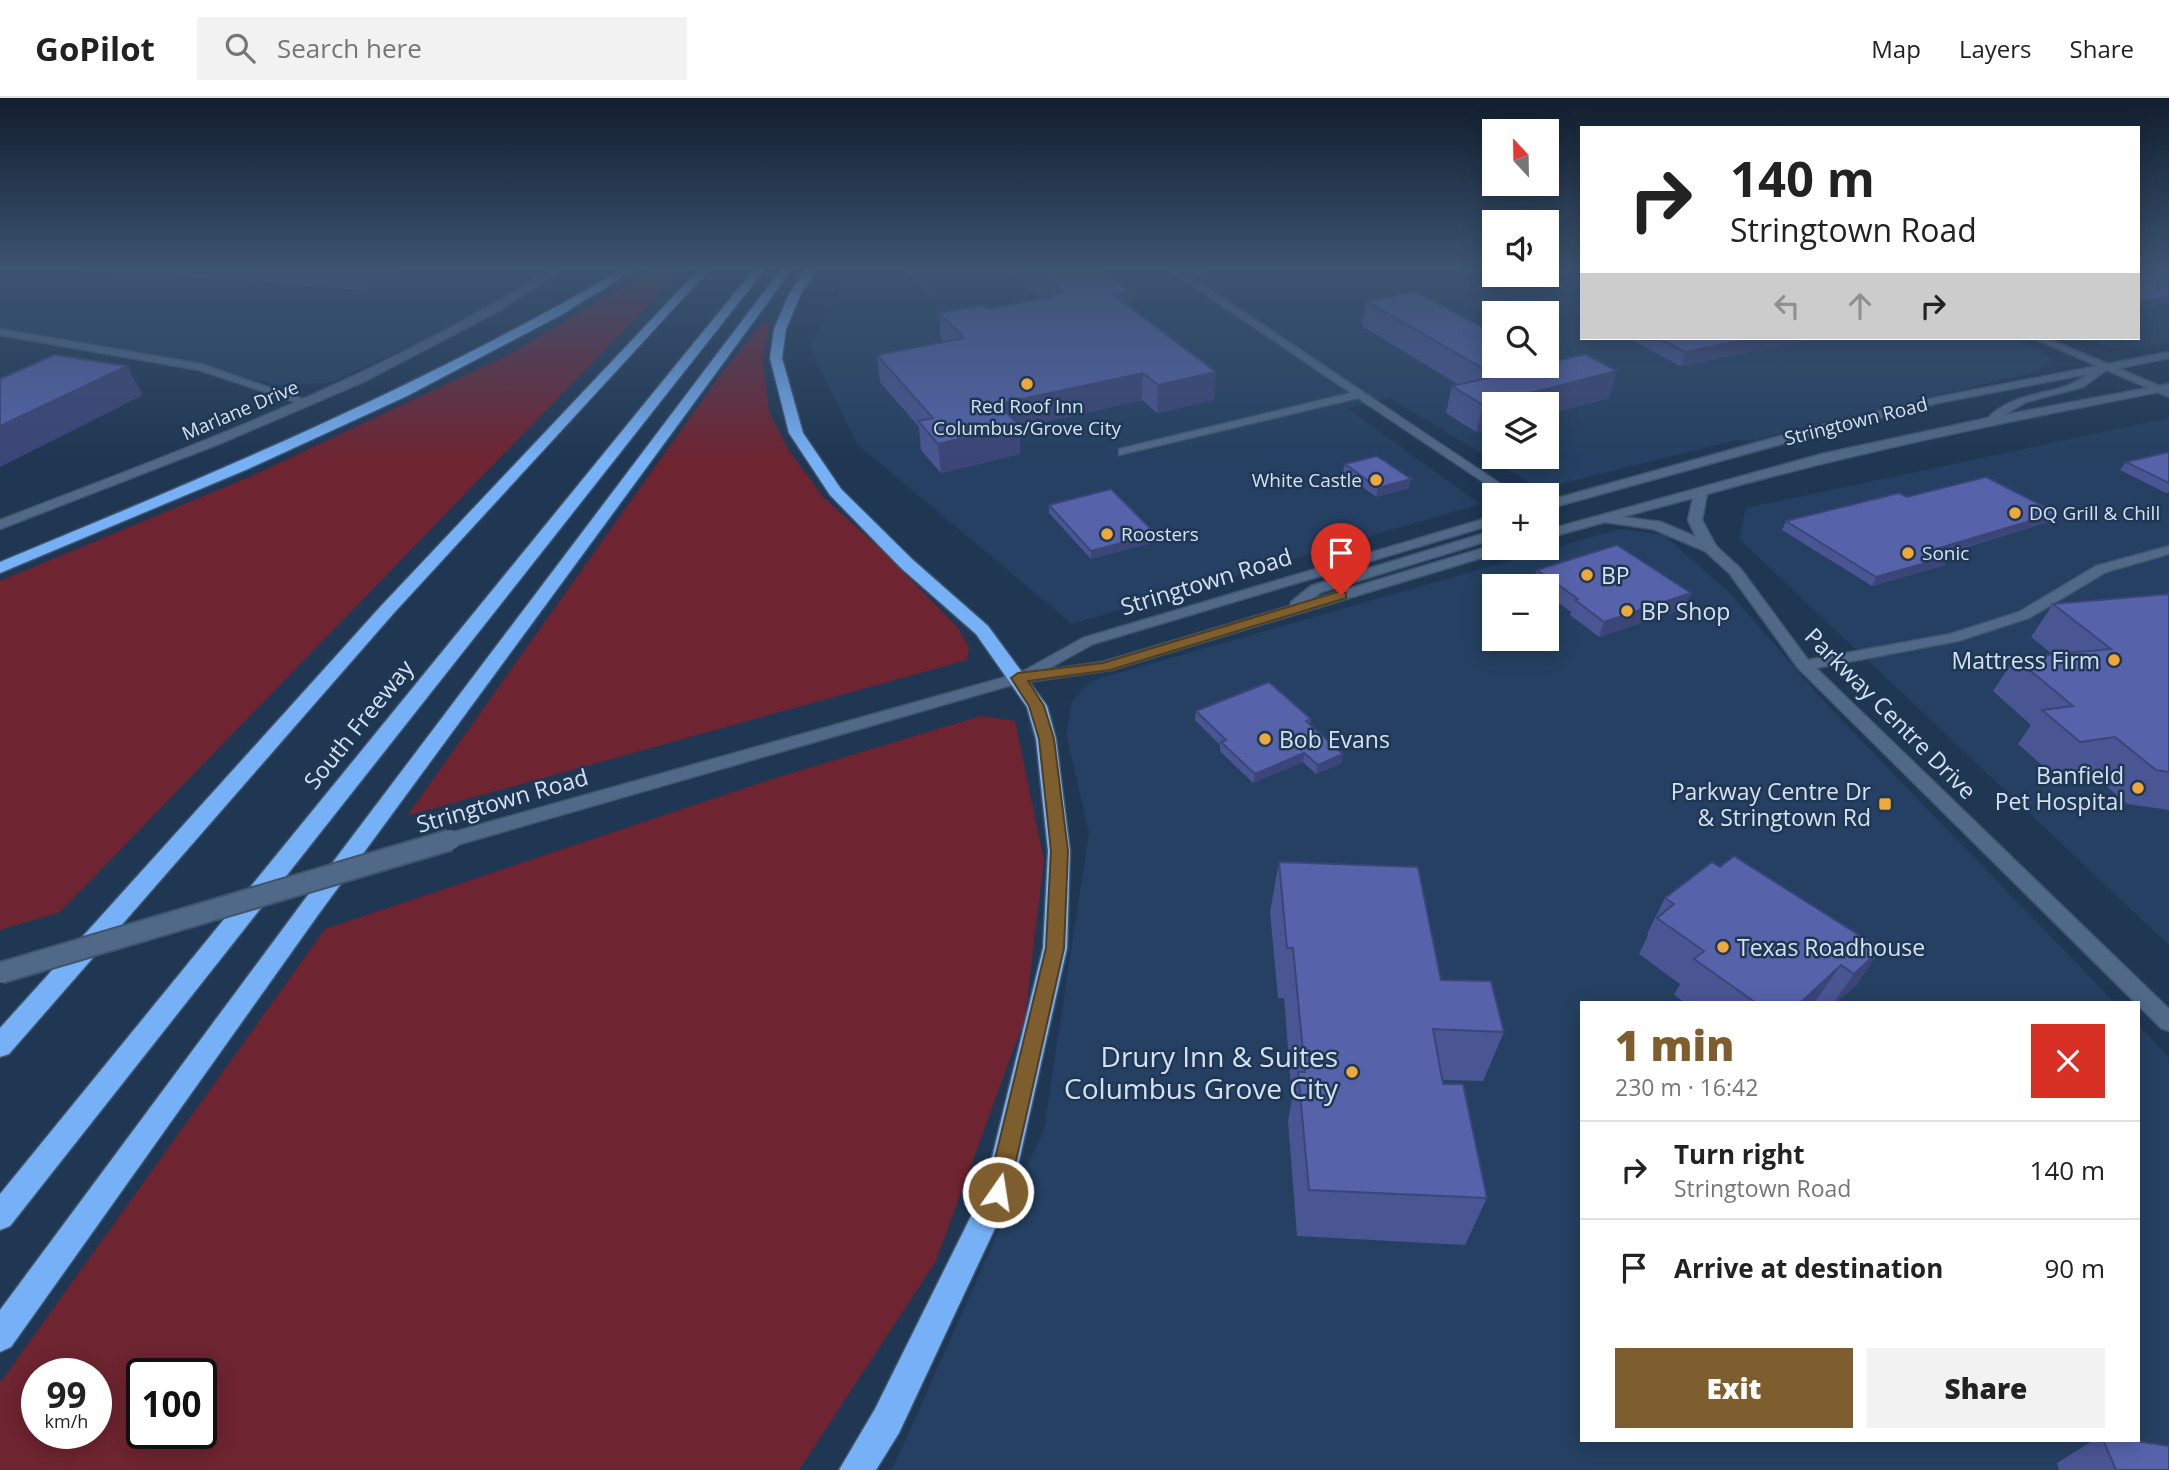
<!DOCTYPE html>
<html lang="en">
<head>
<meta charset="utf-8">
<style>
  body { margin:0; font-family:"Open Sans",sans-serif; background:#f2f2f2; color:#222; height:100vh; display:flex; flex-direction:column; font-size:26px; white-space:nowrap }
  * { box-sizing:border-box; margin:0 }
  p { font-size:23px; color:#767676 }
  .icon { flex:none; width:38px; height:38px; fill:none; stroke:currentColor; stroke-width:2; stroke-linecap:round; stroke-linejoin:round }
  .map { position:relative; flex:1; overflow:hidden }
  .panel { position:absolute; left:1580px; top:903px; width:560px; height:441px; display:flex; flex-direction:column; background:#fff; border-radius:0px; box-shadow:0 4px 18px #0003 }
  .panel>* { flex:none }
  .top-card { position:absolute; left:1580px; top:28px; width:560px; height:214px; border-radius:0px; box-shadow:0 4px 18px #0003; background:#fff; color:#222; overflow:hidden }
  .needle { width:46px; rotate:338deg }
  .buttons { position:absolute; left:1482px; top:21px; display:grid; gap:14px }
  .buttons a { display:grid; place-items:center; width:77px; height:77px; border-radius:0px; background:#fff; box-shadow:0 4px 18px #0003; font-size:35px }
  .speed { position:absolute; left:21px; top:1260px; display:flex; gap:14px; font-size:35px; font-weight:700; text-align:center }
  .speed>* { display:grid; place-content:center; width:91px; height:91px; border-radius:50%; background:#fff; box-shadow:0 4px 18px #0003; line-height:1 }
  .speed small { font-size:18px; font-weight:400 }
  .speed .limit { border:4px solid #111; border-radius:10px; background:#fff; color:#111 }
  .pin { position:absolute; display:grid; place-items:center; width:60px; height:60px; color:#fff; margin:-72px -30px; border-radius:50% 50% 50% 0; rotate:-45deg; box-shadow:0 0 7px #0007 }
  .pin .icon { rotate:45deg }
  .me { position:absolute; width:77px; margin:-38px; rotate:13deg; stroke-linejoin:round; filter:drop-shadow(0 0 5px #0008) }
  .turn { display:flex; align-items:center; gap:24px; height:147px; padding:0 35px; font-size:32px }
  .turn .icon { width:91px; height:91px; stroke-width:2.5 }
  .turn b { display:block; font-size:49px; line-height:60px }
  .lanes { display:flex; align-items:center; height:66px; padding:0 35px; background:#0003; justify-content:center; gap:35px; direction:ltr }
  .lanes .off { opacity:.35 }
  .round { display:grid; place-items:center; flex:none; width:74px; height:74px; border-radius:0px; background:#f2f2f2 }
  .headline { display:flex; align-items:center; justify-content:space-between; height:119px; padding:0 35px }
  h1 { font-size:42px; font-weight:800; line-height:52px; color:#7e5e2e }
  .primary-button { display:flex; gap:14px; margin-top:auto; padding:14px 35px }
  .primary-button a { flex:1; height:80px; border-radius:0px; background:#7e5e2e; color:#fff; font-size:28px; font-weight:800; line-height:80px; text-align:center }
  .primary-button a+a { background:#f2f2f2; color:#222 }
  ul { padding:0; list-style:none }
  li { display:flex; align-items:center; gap:21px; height:98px; padding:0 35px; border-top:2px solid #e0e0e0 }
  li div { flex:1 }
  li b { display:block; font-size:26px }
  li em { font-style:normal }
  header { display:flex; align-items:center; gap:42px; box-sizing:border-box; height:98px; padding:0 35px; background:#fff; border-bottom:2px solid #e0e0e0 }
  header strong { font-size:33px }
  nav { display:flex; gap:38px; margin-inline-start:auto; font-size:24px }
  .search { width:490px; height:63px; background:#f2f2f2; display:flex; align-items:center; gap:18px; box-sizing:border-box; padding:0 24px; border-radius:0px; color:#767676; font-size:26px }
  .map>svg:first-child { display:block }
</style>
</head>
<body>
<header>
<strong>GoPilot</strong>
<div class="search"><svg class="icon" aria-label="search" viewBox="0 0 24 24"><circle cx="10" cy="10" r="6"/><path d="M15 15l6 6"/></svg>Search here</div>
<nav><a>Map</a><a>Layers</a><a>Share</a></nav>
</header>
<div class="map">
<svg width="2169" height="1372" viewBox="0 0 2169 1372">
  <rect width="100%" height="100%" fill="#1f3753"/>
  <g fill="#254062" fill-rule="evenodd">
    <polygon points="0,170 549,170 424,243 328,285 279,287 0,230"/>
    <path d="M852,170H1453L1526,215L1582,206V240H2013L2039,251L2053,264L2032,275L1810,327L1753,343L1736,342L1540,391L1390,300L1347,310L1480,406L1072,526L858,347L809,250ZM1494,215H1547V268H1494ZM1494,306H1547V359H1494Z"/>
    <polygon points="2139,170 2169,170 2169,244 2121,252 2078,240 2138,240"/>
    <polygon points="2169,320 2169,847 1739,441 1746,410"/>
    <path d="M1620,431L1664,437L1729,494L1829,609L2115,905H1582V1342H2138L2139,928L2169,959V1372H892L1044,1031L1089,735L1066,635L1072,603L1091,583ZM1494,488H1547V541H1494Z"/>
  </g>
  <g fill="#6f2431" fill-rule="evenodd">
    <polygon points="653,170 684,170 60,814 0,832 0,483 254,377 508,257"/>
    <polygon points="762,225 770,226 763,264 769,314 788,351 823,399 883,453 959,531 969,550 967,562 407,718 721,276"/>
    <path d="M981,618L1015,623L1044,762L1025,920L936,1163L799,1372H0V1285L325,831L769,682ZM37,1276H96V1335H37ZM142,1276H201V1335H142Z"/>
  </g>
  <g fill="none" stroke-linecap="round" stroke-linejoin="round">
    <g stroke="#40556c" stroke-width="3">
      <g id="minor">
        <polygon points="1166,170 1181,173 1214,170 1188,177 1517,397 1503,397 1358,300 1119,357 1119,351 1351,295"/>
        <polygon points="0,231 201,266 311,304 301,306 199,272 0,237"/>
        <polygon points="2033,240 2046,240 2169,292 2169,299"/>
        <polygon points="1710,446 1715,447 1740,470 1808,562 1950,536 2019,514 2096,468 2169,448 2169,456 2106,474 2029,520 1958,543 1816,570 2169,911 2169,933 2161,930 1798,570 1730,476 1705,453 1703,450"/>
      </g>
    </g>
    <g stroke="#40556c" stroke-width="3">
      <path id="tertiary" d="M552,170H564L499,213L363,284L219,346L0,431V422C192,348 378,281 552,170Z"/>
    </g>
    <g stroke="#40556c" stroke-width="3">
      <g id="secondary">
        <path d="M2169,254V260L2105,273L2083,289L2026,304L2004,317L2169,286V292C2014,322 1860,353 1707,396L1702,422L1717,450L1715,453H1705L1653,431L1605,424L1547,440V432L1822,356L1988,320C2016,290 2059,300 2088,276L1938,305L1821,335L1547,411V403L1813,329L1938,299ZM1693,400L1688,422L1696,439L1661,424L1622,419Z"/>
        <polygon points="1494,418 1494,426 1093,546 1046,572 1103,564 1290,508 1291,504 1311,488 1489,434 1494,433 1494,441 1321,494 1311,502 1494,447 1494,450 1506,450 1504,453 1111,572 1019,585 450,749 443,747 441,742 443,737 450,735 1020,575 1083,540"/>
      </g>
    </g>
    <g stroke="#40556c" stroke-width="3">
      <g id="motorway">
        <path d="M624,170H637L561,217L407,298L248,371L0,475V464C213,376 425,287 624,170Z"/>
        <polygon points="700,170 711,170 393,516 9,956 0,959 0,930 381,508"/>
        <polygon points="755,170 766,170 10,1128 0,1132 0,1096"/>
        <polygon points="782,170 793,170 318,817 11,1249 0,1254 0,1212 302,805"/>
        <polygon points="806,170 818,170 801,196 786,231 782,260 803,335 841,391 913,462 988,528 1047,608 1056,641 1070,753 1067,850 1012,1094 899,1335 876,1372 839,1372 875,1311 984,1092 1043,850 1048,753 1036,641 1027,609 976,536 901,470 830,397 789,335 770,260 774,231 789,196"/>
      </g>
    </g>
    <use href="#minor" fill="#506989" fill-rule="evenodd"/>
    <use href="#tertiary" fill="#506989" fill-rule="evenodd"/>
    <use href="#secondary" fill="#506989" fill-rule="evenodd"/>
    <use href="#motorway" fill="#76b0f6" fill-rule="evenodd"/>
    <g stroke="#40556c" stroke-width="24" stroke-linecap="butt">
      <polyline id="secondary-bridge" points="0,875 450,742"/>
    </g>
    <use href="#secondary-bridge" stroke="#506989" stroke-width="20"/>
  </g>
  <g fill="#4a5593">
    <polygon points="48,170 401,170 365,192"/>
    <polygon points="902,170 1099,170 1131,210 1214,302 1157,315 1142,302 1019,330 1020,356 941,375 921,352 919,329 880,284 877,257 943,244 941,242 939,215 987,211 1041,201 1013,178 926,192"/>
    <polygon points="1366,203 1549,265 1617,273 1609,300 1547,316 1547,306 1494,306 1494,329 1476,334 1446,315 1452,288 1459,287 1362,228"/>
    <polygon points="1632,240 1819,240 1680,268 1632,242"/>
    <polygon points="2169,354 2169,394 2166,395 2120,372 2126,364"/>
    <polygon points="1345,366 1409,390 1376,399 1343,374"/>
    <polygon points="1907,399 2057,415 2052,423 1944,456 1945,467 1872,488 1782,432 1786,423"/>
    <polygon points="1049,407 1156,436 1155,444 1091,461 1049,415"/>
    <polygon points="1537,472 1691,495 1685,510 1599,539 1570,517 1571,514 1547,496 1547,488 1536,488 1533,486"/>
    <polygon points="2169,496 2169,712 2127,706 2089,673 2054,678 2018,646 2031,627 1993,593 2015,560 2052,556 2031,539 2053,506"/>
    <polygon points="1196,613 1311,621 1310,627 1342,665 1316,676 1303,664 1253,685 1220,653 1220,647 1195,622"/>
    <polygon points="1279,764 1441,882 1504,934 1483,983 1443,982 1487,1100 1465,1147 1297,1138 1288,1023 1292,1001 1284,900 1278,900 1270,814"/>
    <polygon points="1720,769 1881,851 1856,887 1836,905 1819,905 1816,903 1814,905 1686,905 1674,897 1680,886 1639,856 1648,837 1647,836 1665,800"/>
    <polygon points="2094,1342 2129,1342 2169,1372 2059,1372 2057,1365"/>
  </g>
  <g fill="#3c4578">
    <polygon points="356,170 401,170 365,192"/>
    <polygon points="924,170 1013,170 1013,178 926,192"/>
    <polygon points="1132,194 1131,220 1114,197"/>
    <polygon points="2169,199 2169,205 2138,210 2139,204"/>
    <polygon points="1754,240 1819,240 1680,268 1685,254"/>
    <polygon points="127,268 143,297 0,369 0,328"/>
    <polygon points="1617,273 1609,300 1547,316 1547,306 1494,306 1494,329 1476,334 1483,307"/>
    <polygon points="1216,274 1214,302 1157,315 1158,287"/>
    <polygon points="1143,275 1142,302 1019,330 1020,356 941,375 938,346 998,306"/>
    <polygon points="1411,381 1409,390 1376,399 1378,390"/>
    <polygon points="2057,415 2052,423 1931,459 1936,451"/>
    <polygon points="1156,436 1155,444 1091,461 1091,453"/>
    <polygon points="1950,458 1945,467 1872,488 1876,479"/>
    <polygon points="1691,495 1685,510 1599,539 1604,524"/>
    <polygon points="1304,655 1303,664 1253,685 1255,676"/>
    <polygon points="1343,656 1342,665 1316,676 1318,667"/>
    <polygon points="1881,851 1856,887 1836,905 1833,905 1854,876"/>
    <polygon points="1841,867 1814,905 1800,905"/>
  </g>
  <g fill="#5663ab" stroke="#3c4578" stroke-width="2">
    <polygon points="1033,170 1099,170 1132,194 1114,197 1216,274 1158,287 1143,275 998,306 1019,327 938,346 918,323 933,320 877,257 964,240 939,215 982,207 987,211 1051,199 1048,197 1063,194"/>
    <polygon points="2169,172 2169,199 2138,204 2138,176"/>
    <polygon points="1415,193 1494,235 1494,268 1547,268 1547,264 1549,265 1585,256 1617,273 1483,307 1452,288 1496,278 1366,203"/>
    <polygon points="1659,240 1754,240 1685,254"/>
    <polygon points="54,257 127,268 0,328 0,281"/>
    <polygon points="2169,354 2169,385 2126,364"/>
    <polygon points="1377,358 1411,381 1378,390 1345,366"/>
    <polygon points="1986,379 2057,415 1936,451 1950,458 1876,479 1786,423 1899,395 1907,399"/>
    <polygon points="1111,391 1156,436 1091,453 1049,407"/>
    <polygon points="1617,447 1691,495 1604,524 1575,502 1578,501 1537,472"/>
    <polygon points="2169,496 2169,674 2156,672 2115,639 2080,644 2042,612 2073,608 2015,560 2111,551 2053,506"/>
    <polygon points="1269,584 1311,621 1306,623 1343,656 1318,667 1304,655 1255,676 1221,644 1226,642 1196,613"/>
    <polygon points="1734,758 1881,851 1854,876 1841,867 1800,905 1756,905 1694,861 1704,853 1657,820 1674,806 1665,800 1712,764 1720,769"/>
    <polygon points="1279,764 1418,769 1441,882 1491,883 1504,934 1433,931 1443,986 1463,986 1487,1100 1309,1092 1298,974 1305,974 1293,850 1287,850"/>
    <polygon points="2103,1342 2129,1342 2169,1348 2169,1372 2116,1372"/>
  </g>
  <linearGradient id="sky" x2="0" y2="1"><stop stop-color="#111e2e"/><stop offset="0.47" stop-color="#3c5371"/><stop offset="1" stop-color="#3c5371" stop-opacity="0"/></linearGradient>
  <rect width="2169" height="362" fill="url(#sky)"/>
  <polygon fill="#7e5e2e" stroke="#523d1e" stroke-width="2" points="1341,493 1346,495 1346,500 1110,572 1028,583 1044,608 1054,641 1068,753 1064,850 1009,1094 1006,1101 998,1104 991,1101 987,1094 1046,850 1051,753 1039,641 1029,608 1011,580 1018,575 1103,565"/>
  <g fill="#eea83c" stroke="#1f3753" stroke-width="2.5">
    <circle cx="1027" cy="286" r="7"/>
    <circle cx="1376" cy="382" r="7"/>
    <circle cx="2015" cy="415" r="7"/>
    <circle cx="1107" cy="436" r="7"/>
    <circle cx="1908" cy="455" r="7"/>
    <circle cx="1587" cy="477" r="7"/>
    <circle cx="1627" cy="513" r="7"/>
    <circle cx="2114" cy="562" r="7"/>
    <circle cx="1265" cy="641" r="7"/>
    <circle cx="2138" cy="690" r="7"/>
    <rect x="1878" y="699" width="14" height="14" rx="3.5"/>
    <circle cx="1723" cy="849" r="7"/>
    <circle cx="1352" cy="974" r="7"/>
  </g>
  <g text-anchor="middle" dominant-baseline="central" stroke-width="5" stroke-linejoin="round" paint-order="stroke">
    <g font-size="19" fill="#d3e1f3" stroke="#1f3753" text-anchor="start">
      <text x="1027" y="308" text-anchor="middle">Red Roof Inn<tspan x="1027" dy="22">Columbus/Grove City</tspan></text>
      <text x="1362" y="382" text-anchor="end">White Castle</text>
      <text x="2029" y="415">DQ Grill &amp; Chill</text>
      <text x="1121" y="436">Roosters</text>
      <text x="1922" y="455">Sonic</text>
    </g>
    <g font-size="19" fill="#d3e1f3" stroke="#1f3753">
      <text transform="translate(240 312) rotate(-23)">Marlane Drive</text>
      <text transform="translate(1856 323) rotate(-14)">Stringtown Road</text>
    </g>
    <g font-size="23" fill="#d3e1f3" stroke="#1f3753" text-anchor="start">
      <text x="1601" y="477">BP</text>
      <text x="1641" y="513">BP Shop</text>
      <text x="2100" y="562" text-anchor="end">Mattress Firm</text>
      <text x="1279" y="641">Bob Evans</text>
      <text x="2124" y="677" text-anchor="end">Banfield<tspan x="2124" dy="26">Pet Hospital</tspan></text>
      <text x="1871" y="693" text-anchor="end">Parkway Centre Dr<tspan x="1871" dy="26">&amp; Stringtown Rd</tspan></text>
      <text x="1737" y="849">Texas Roadhouse</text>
    </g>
    <g font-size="23" fill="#d3e1f3" stroke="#1f3753">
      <text transform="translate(1206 483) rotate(-17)">Stringtown Road</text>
      <text transform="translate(1891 615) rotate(45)">Parkway Centre Drive</text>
      <text transform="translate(358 626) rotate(-51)">South Freeway</text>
      <text transform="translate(502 702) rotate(-16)">Stringtown Road</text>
    </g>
    <g font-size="28" fill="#d3e1f3" stroke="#1f3753" text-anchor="end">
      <text x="1338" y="958">Drury Inn &amp; Suites<tspan x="1338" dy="32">Columbus Grove City</tspan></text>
    </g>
  </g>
</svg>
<div class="buttons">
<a><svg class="needle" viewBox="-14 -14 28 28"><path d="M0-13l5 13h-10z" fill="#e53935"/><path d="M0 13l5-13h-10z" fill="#767676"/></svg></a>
<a><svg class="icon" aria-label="sound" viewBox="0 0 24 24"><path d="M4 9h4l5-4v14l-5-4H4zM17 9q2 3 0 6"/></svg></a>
<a><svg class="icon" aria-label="search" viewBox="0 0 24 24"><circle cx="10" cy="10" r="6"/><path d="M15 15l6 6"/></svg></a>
<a><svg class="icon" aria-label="layers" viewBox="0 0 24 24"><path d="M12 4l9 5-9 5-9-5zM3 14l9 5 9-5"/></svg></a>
<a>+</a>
<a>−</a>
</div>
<div class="speed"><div>99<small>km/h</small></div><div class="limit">100</div></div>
<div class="pin" style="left:1341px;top:497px;background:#d93025"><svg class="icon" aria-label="arrive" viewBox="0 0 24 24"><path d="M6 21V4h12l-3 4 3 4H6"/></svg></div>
<svg class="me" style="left:998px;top:1094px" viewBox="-20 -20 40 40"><circle r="17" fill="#7e5e2e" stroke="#fff" stroke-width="3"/><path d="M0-11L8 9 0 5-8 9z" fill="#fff"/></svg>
<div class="top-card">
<div class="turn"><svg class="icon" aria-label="right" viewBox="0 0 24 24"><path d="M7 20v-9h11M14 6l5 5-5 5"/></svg><div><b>140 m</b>Stringtown Road</div></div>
<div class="lanes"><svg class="icon off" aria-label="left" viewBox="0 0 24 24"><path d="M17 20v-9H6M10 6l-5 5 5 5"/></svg><svg class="icon off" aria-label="ahead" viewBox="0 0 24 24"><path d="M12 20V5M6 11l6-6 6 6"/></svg><svg class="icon" aria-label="right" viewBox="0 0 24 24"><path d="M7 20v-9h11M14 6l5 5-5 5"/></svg></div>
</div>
<section class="panel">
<div class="headline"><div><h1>1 min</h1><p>230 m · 16:42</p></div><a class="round" style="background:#d93025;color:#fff"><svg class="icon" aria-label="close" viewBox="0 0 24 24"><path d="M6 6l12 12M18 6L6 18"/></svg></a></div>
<ul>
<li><svg class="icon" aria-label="right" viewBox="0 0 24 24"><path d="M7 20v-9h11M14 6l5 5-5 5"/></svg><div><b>Turn right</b><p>Stringtown Road</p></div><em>140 m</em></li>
<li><svg class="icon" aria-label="arrive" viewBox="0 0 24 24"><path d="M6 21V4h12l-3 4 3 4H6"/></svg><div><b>Arrive at destination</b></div><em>90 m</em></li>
</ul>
<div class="primary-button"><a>Exit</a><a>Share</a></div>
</section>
</div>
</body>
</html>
